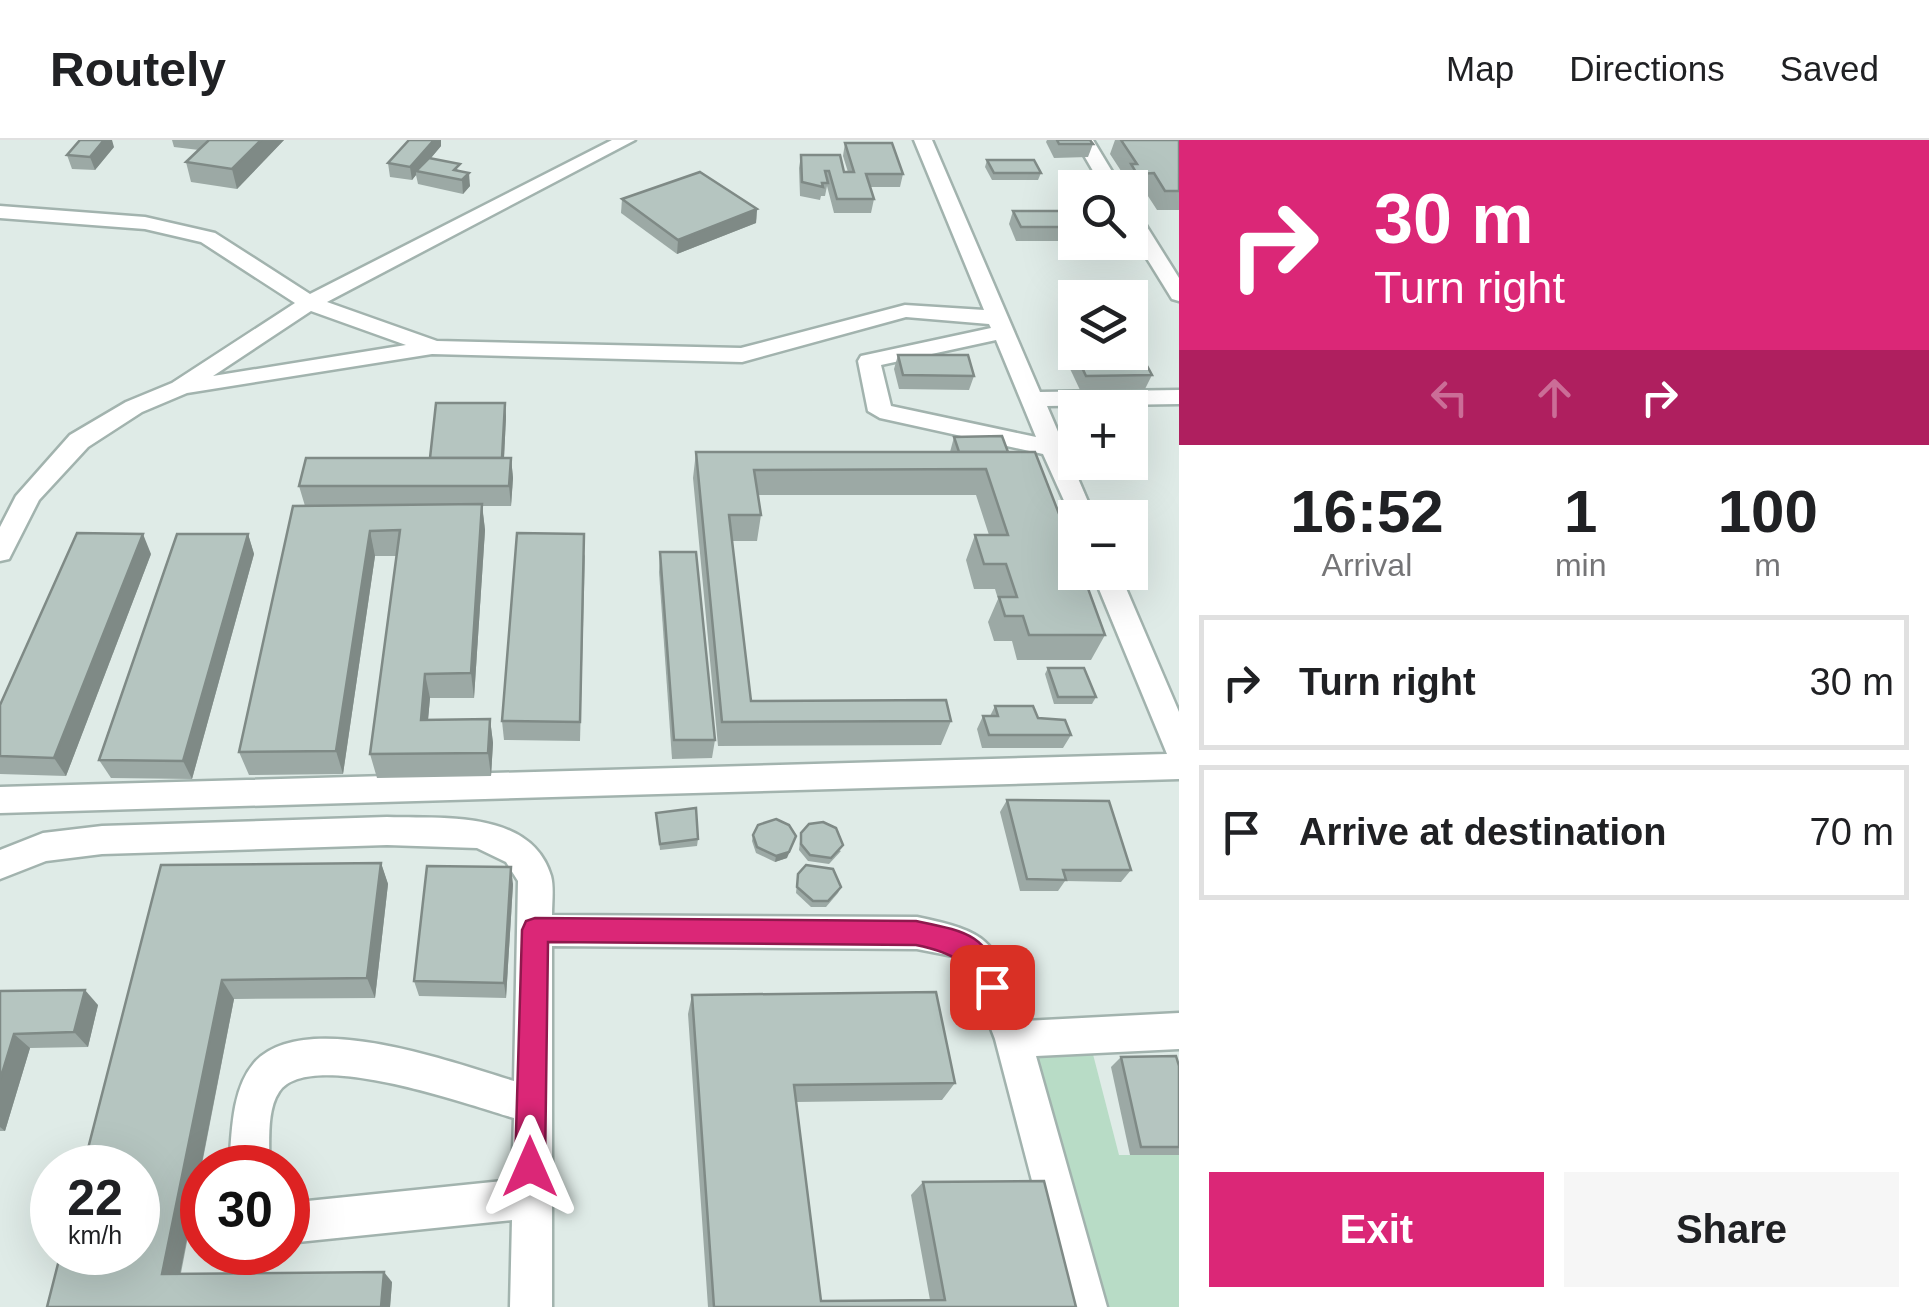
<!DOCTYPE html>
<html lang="en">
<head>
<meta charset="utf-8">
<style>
  body { margin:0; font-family:Helvetica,sans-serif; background:#f6f6f6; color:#202124; height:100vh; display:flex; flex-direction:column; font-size:38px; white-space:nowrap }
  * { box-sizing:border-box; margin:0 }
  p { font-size:32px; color:#757577 }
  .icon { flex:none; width:55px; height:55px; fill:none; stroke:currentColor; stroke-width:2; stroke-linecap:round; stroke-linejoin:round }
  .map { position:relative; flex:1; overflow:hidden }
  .sheet { display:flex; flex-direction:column; background:#fff; width:750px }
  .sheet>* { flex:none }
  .hud { background:#db2777; color:#fff; overflow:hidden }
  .buttons { position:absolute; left:1058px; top:30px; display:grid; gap:20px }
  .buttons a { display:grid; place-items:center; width:90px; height:90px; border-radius:0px; background:#fff; box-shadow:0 10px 40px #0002; font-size:50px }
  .speed { position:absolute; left:30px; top:1005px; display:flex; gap:20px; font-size:50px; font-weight:700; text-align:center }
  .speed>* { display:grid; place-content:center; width:130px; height:130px; border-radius:50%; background:#fff; box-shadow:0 10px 40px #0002; line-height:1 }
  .speed small { font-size:25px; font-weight:400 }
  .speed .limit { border:15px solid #d22; background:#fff; color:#111 }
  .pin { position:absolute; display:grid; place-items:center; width:85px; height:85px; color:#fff; margin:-42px; border-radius:20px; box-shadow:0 5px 15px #0006 }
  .me { position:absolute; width:110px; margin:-55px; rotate:0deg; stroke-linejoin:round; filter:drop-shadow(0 0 8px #0008) }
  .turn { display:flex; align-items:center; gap:35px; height:210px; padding:0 30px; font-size:45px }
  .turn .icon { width:130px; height:130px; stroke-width:2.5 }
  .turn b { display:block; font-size:70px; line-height:85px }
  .lanes { display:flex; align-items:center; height:95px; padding:0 30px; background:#0003; justify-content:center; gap:50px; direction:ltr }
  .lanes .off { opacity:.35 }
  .eta { display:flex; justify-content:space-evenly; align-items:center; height:170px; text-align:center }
  .eta b { font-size:60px; font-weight:800; line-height:70px }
  .primary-button { display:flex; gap:20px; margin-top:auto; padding:20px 30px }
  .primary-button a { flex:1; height:115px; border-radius:0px; background:#db2777; color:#fff; font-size:40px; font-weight:800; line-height:115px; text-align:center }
  .primary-button a+a { background:#f6f6f6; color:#202124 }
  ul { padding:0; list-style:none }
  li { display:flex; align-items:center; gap:30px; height:135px; margin:0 20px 15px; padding:0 10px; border:5px solid #e0e0e0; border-radius:0px }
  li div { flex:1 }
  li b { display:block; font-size:38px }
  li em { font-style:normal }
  header { display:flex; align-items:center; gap:60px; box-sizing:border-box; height:140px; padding:0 50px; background:#fff; border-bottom:2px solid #e0e0e0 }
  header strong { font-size:48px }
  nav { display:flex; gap:55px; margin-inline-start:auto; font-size:35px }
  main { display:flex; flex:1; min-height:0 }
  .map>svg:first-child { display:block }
</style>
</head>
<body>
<header>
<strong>Routely</strong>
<nav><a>Map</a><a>Directions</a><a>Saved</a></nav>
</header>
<main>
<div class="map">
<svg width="1179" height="1167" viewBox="0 0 1179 1167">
  <rect width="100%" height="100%" fill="#dfebe7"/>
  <polygon fill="#b8dcc6" points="1087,891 1119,1015 1179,1015 1179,1167 1101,1167 1029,894"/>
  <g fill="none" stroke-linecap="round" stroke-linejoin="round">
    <g stroke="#a2b3ae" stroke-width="5">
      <g id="minor">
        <path d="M612,0H635L327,162L437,201L741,208L905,165L984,170L914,0H932L1040,252L1179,250V264L1047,266L1095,378H1075V385L1043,314L880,278L868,271L858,221L861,216L991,188L989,184L906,177L742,222L432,214L187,253L142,272L88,307L39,360L9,419L0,421V387L16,356L70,295L126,262L172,243L295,163L201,102L145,89L0,78V66L145,77L215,93L310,154ZM311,171L406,205L213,236ZM996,200L1036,297L891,266L881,225Z"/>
        <polygon points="1075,0 1093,0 1122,48 1103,48"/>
        <polygon points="1130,69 1137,71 1179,138 1179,161 1172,159 1130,91"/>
        <polygon points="1092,432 1119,432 1179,572 1179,639 0,673 0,647 1167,614"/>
        <path d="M387,677C441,679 531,669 551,736C554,747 552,762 552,775L917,777C1001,794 993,806 1024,881L1179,873V909L1036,916L1107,1167H1065L995,899L969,831L953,816L917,809L552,806V1167H510L512,1080L288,1103V1063L512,1040L514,978C470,965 308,907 279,952C266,971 270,1005 269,1028H229C232,994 231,950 254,923C303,867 454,923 514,941L518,741L506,722L477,708L387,705L102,714L46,721L0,739V710L43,693L102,686Z"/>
      </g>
    </g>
    <use href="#minor" fill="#fff" fill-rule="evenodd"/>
  </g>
  <g fill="#9ca9a5">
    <polygon points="172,0 284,0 237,49 191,42 186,22 199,10 174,7"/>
    <polygon points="409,0 441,0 441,6 431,18 461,31 470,46 463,54 418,44 416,35 412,40 390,37 388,23"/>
    <polygon points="1047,0 1090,0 1093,4 1088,17 1054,18 1046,2"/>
    <polygon points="1115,0 1179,0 1179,70 1157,70 1146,53 1130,53 1130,48 1126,48 1123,43 1125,37 1110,14"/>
    <polygon points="845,3 903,34 900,47 870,47 874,59 871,73 834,73 827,46 825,56 821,56 820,60 800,56 799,28 801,15 844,32 848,32 843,16"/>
    <polygon points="114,7 95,30 72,29 67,15"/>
    <polygon points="987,20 1041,33 1038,40 992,40 985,27"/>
    <polygon points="622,59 757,69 756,83 677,114 621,73"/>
    <polygon points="1013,71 1074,87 1069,101 1016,101 1009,84"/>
    <polygon points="1070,202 1152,235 1145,249 1080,250 1064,216"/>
    <polygon points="898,215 974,236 969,250 899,249 894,229"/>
    <polygon points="505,263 506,277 504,318 511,318 513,338 511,366 482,366 485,390 474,558 430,558 428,579 490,579 493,603 491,636 377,638 370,614 397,416 375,416 343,634 249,635 239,612 305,366 299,346 430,318"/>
    <polygon points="954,297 1008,312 1105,495 1091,520 1017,520 1012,501 994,501 988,482 998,459 995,449 974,449 966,420 975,395 989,395 976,355 758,355 761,375 757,401 732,401 751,561 951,581 941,605 718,606 693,338 696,312 950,312"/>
    <polygon points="248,394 254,414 192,639 111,638 99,620"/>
    <polygon points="660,412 715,600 712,618 672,619 659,432"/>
    <polygon points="151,414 66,636 0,634 0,565"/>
    <polygon points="585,414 580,601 504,600 502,581"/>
    <polygon points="1048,528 1096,557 1092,564 1054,564 1045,534"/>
    <polygon points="995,566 1038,578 1071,595 1063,608 982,608 977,589 983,576 990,576"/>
    <polygon points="1007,660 1131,730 1121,742 1065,741 1058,751 1020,751 1000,672"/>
    <polygon points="656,673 698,699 697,706 660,710"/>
    <polygon points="801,693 841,711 829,724 808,721 799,710"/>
    <polygon points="753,695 787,718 775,722 756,713 752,701"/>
    <polygon points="381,723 388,744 375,858 234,859 181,1133 392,1142 390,1167 47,1167 161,725"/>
    <polygon points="798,734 841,747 838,753 826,767 811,767 796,753"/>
    <polygon points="513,744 506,858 419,856 414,841"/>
    <polygon points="0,851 98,865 88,907 30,908 5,991 0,991"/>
    <polygon points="692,855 955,943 942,960 796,962 821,1161 930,1160 911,1055 923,1042 1076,1167 708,1167 688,874"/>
    <polygon points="1121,917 1179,926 1179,1015 1130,1015 1111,927"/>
  </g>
  <g fill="#7f8a86">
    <polygon points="104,0 112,0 114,7 95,30 90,17"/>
    <polygon points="261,0 284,0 237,49 232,29"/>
    <polygon points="434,0 441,0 441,6 419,32 416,31 416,35 412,40 410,27"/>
    <polygon points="469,33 470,46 463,54 462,40"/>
    <polygon points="757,69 756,83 677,114 678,100"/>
    <polygon points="505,263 506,277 503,338 502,324"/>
    <polygon points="511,318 513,338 511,366 509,346"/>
    <polygon points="482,364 485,390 474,558 471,533"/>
    <polygon points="370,391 375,416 343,634 336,611"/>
    <polygon points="143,394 151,414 66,636 54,618"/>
    <polygon points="248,394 254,414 192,639 183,621"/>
    <polygon points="425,534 430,558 426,603 421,580"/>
    <polygon points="490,579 493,603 491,636 488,613"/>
    <polygon points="794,702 787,718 775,722 776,716"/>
    <polygon points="381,723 388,744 375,858 367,838"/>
    <polygon points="511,727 513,744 506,858 504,843"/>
    <polygon points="222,840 234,859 178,1144 162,1134"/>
    <polygon points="85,850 98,865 88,907 74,892"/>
    <polygon points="14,894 30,908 5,991 0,987 0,940"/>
    <polygon points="384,1132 392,1142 390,1167 381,1167"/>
  </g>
  <g fill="#b5c5c0" stroke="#7f8a86" stroke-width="2.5">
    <polygon points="80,0 104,0 90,17 67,15"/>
    <polygon points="209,0 261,0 232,29 186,22"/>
    <polygon points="409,0 434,0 410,27 388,23"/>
    <polygon points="1057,0 1090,0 1093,4 1059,4"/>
    <polygon points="1121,0 1179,0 1179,51 1165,51 1154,33 1137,34 1131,24 1137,24"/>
    <polygon points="845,3 892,3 903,34 866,34 874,59 837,59 829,31 825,31 828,43 822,43 823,47 802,42 801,15 840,15 844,32 854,32"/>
    <polygon points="429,18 460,24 454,30 469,33 462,40 416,31"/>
    <polygon points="987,20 1034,20 1041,33 994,33"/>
    <polygon points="700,32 757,69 678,100 622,59"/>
    <polygon points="1013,71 1065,71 1074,87 1021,87"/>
    <polygon points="1070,202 1075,202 1075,212 1130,212 1130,202 1134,202 1152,235 1086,236"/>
    <polygon points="898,215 968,215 974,236 903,235"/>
    <polygon points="436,263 505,263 502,318 430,318"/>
    <polygon points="1002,296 1008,312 959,312 954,297"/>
    <polygon points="696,312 1035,312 1075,415 1075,432 1082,432 1105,495 1029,495 1023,476 1005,476 999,457 1017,457 1006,424 984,424 975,395 1008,395 986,329 754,330 761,375 729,375 751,561 946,560 951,581 722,582"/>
    <polygon points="306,318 511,318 509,346 299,346"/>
    <polygon points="482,364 471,533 425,534 421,580 490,579 488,613 370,614 400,390 370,391 336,611 239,612 293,366"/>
    <polygon points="77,393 143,394 54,618 0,616 0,565"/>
    <polygon points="517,393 584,394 580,582 502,581"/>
    <polygon points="177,394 248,394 183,621 99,620"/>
    <polygon points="660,412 696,412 715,600 674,600"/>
    <polygon points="1048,528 1084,528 1096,557 1058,557"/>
    <polygon points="995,566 1033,566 1038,578 1065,580 1071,595 989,595 983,576 998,576"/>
    <polygon points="1007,660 1109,661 1131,730 1063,730 1066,740 1027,739"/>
    <polygon points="696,668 698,699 660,704 656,673"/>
    <polygon points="776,679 789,685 796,696 789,712 776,716 757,707 753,695 758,685"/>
    <polygon points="823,682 836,688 843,705 831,718 810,715 801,704 801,693 809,684"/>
    <polygon points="381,723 367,838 222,840 162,1134 384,1132 381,1167 47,1167 61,1112 138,1112 138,1028 83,1028 161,725"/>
    <polygon points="806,725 833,729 841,747 828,761 813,761 797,747 798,734"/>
    <polygon points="427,726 511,727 504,843 414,841"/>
    <polygon points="85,850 74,892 14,894 0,940 0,851"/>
    <polygon points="936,852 955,943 794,945 821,1161 945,1160 923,1042 1044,1041 1076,1167 714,1167 692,855"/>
    <polygon points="1176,916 1179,926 1179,1007 1141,1007 1121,917"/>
  </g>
  <path fill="#db2777" stroke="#8e194d" stroke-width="2.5" d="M535,778L916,781C970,792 985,794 1006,847L1002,856L992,860L983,856C967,820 954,813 916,805L548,802L545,1027L540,1037L530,1042L519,1037L515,1027L522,790L526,781Z"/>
</svg>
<div class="buttons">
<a><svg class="icon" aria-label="search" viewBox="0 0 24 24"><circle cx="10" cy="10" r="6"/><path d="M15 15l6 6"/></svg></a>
<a><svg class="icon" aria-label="layers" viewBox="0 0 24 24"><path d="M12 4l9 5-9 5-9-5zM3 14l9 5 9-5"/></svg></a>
<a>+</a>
<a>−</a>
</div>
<div class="speed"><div>22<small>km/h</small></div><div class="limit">30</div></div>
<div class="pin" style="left:992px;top:847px;background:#d93025"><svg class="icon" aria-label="arrive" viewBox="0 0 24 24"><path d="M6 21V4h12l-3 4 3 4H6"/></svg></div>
<svg class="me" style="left:530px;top:1027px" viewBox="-20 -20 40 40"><path d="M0-17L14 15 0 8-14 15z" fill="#db2777" stroke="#fff" stroke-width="4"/></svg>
</div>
<section class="sheet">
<div class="hud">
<div class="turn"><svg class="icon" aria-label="right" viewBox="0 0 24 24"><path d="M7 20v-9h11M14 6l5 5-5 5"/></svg><div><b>30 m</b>Turn right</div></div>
<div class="lanes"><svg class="icon off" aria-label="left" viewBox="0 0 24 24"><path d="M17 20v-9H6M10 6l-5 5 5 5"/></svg><svg class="icon off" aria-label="ahead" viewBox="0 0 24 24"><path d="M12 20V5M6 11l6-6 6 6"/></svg><svg class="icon" aria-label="right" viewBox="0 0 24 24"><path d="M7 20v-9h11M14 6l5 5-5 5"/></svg></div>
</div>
<div class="eta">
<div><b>16:52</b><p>Arrival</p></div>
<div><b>1</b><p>min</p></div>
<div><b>100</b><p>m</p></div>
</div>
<ul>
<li><svg class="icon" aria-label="right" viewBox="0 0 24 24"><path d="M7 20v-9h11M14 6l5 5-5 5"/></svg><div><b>Turn right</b></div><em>30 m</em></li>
<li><svg class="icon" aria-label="arrive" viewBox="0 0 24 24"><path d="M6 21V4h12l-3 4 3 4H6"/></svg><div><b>Arrive at destination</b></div><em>70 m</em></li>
</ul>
<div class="primary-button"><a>Exit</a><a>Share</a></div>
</section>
</main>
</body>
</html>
